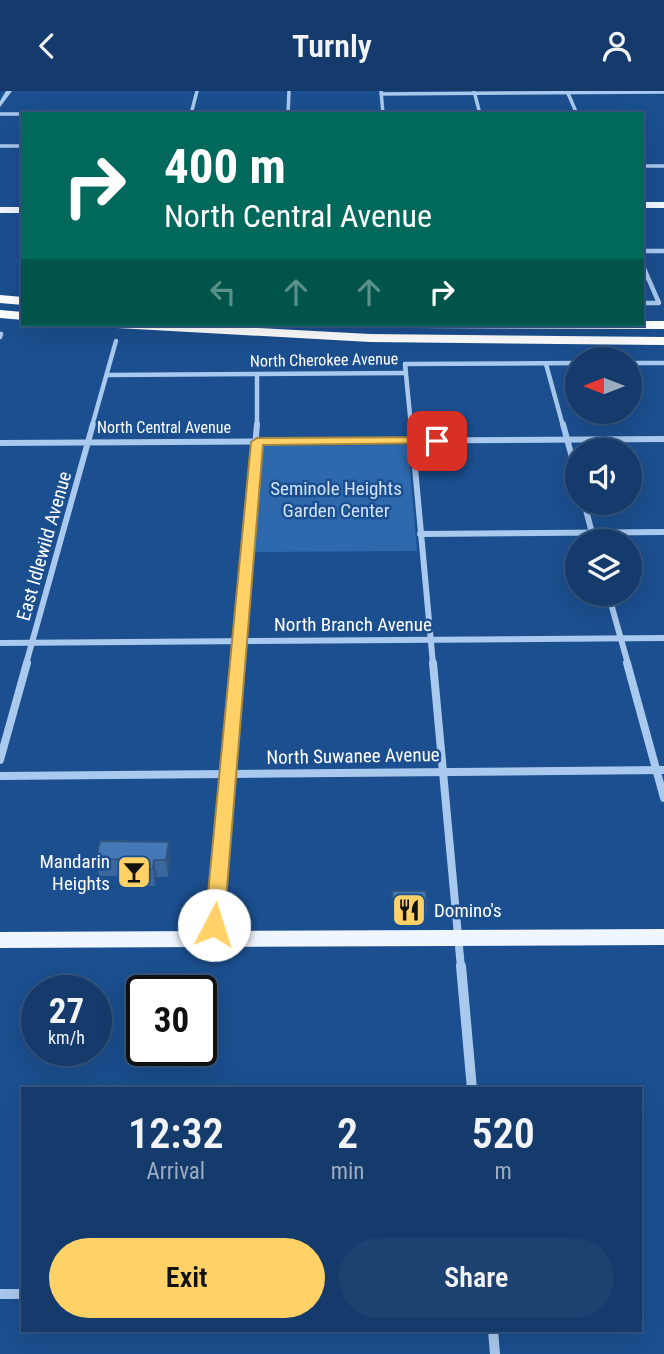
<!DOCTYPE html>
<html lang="en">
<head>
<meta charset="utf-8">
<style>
  body { margin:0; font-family:"Roboto Condensed",sans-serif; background:#1d4271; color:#f1f3f6; height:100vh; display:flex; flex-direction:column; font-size:26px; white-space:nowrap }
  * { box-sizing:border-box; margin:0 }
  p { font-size:23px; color:#9dadc1 }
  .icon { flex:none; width:38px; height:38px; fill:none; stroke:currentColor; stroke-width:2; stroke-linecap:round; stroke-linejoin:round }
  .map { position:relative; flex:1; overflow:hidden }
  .sheet { position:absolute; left:21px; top:996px; width:621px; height:245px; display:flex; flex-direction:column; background:#143b6b; border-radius:0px; box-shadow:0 7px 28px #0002,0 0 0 2px #33557e }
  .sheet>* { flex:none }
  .guide { position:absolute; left:21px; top:21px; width:623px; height:214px; border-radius:0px; box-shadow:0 7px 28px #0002,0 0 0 2px #33557e; background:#00695c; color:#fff; overflow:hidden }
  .needle { width:46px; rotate:270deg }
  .fabs { position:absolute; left:565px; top:256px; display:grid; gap:14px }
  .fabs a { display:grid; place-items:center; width:77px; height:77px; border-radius:50%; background:#143b6b; box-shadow:0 7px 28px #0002,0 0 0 2px #33557e; font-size:35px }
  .speed { position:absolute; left:21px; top:884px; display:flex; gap:14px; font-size:35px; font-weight:700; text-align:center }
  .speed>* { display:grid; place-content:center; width:91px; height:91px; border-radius:50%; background:#143b6b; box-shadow:0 7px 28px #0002,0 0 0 2px #33557e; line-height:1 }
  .speed small { font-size:18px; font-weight:400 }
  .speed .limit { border:4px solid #111; border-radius:10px; background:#fff; color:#111 }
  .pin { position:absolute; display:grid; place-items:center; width:60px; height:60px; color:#fff; margin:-30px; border-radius:14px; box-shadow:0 4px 10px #0006 }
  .me { position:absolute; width:77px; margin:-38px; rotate:5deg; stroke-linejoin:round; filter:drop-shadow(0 0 5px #0008) }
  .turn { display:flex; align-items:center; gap:24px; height:147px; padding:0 28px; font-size:32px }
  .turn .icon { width:91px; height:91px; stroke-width:2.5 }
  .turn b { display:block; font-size:49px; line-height:60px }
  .lanes { display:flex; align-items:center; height:66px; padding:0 28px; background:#0003; justify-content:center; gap:35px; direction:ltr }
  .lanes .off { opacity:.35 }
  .eta { display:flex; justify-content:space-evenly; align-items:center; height:119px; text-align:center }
  .eta b { font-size:42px; font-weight:600; line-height:49px }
  .button { display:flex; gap:14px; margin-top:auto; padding:14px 28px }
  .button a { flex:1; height:80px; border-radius:42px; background:#ffd166; color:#111; font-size:28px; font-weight:600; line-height:80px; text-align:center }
  .button a+a { background:#1d4271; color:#f1f3f6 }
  header { display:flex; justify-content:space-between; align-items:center; height:91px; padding:0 28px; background:#143b6b; font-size:32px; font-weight:600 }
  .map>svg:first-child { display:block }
</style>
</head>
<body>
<header><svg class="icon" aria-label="back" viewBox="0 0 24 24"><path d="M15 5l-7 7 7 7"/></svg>Turnly<svg class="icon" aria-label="person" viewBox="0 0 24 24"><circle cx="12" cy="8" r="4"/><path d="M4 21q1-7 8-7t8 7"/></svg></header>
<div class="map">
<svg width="664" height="1263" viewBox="0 0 664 1263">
  <rect width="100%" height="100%" fill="#1b4f8f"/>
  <polygon fill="#2e69ad" points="408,354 417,460 255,461 263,355"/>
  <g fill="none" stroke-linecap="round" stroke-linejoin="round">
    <g stroke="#a9c9ee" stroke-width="3.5">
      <polyline points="381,0 383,23"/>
      <polyline points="474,0 480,23"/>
      <polyline points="567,0 577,23"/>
      <polyline points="382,3 664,1"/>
      <polyline points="0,23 23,23"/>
      <polyline points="191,23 197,0"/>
      <polyline points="288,23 289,0"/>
      <polyline points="0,55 23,55"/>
      <polyline points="642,75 664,75"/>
    </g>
    <g stroke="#a9c9ee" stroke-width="4.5">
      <polyline points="642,160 664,160"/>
      <polyline points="642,173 659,212 642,212"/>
      <polyline points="0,246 1,243"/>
      <polyline points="630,272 664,272"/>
      <polyline points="546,273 563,335"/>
      <polyline points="257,283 257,335"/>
      <polyline points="107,284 406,282"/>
      <polyline points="92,335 116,250"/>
      <polyline points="411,335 405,273 578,272"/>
    </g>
    <g stroke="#a9c9ee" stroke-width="6">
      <polyline points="411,333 433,573"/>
      <polyline points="563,333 578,389"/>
      <polyline points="584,411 594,450"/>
      <polyline points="420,443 664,441"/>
      <polyline points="608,502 628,573"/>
      <polyline points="0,552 664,547"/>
      <polyline points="26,573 93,333"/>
      <polyline points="237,573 257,333"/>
    </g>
    <g stroke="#a9c9ee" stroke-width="8">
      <polyline points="433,572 461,877"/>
      <polyline points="627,572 664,707"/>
      <polyline points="0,669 27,572"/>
      <polyline points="0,685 664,679"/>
      <polyline points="213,847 237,572"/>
    </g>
    <g stroke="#a9c9ee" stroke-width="10">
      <polyline points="461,875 472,998"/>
      <polyline points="0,1203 23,1203"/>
      <polyline points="493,1239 495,1263"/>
    </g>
    <g fill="#a9c9ee" fill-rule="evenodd">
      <polygon points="6,0 12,0 0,16 0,10"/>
      <polygon points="664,345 664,351 0,355 0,349"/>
    </g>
    <g fill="#f0f6ff" fill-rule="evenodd">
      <rect x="642" y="111" width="22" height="6"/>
      <rect x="0" y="116" width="23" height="6"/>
      <polygon points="664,838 664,854 0,857 0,841"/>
    </g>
    <g fill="#fff" fill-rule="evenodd">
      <polygon points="0,204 23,206 23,214 0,212"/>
      <polygon points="0,219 23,221 23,229 0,227"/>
      <polygon points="642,230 664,230 664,238 414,237 407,233 642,233"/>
      <polygon points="110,233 188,233 370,243 664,246 664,254 370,251 117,237"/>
    </g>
  </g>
  <g fill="#3a679d">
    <polygon points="96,768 171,768 168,786 157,786 155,795 144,795 142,786 99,785"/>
    <polygon points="392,800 427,816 426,827 393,828"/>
  </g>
  <g fill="#305480">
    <polygon points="169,751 171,768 168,786 166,769"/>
    <polygon points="154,769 157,786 155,795 153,778"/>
  </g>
  <g fill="#4478b7" stroke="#305480" stroke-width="2">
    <polygon points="100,750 169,751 166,769 154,769 153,778 141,778 143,769 96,768"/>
    <polygon points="392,800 426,800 427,816 393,816"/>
  </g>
  <polygon fill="#ffd166" stroke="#a68842" stroke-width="2" points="437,346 442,347 442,352 263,354 224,834 221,840 214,842 208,840 205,834 251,351 257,347"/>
  <defs>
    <g id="bar-square" transform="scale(1.75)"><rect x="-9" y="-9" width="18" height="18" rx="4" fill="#ffd166" stroke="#1b4f8f"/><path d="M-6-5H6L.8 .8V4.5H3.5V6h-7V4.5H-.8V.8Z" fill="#111"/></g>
    <g id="restaurant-square" transform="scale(1.75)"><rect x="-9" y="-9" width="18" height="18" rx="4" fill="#ffd166" stroke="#1b4f8f"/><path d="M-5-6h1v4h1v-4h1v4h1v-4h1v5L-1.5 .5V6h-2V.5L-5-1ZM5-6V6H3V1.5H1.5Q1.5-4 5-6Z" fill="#111"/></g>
  </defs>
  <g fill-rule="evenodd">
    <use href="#bar-square" x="134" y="781"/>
    <use href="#restaurant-square" x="409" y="819"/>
  </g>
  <g text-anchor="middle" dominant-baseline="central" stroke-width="5" stroke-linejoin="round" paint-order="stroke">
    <g font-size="16" fill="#fff" stroke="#1b4f8f">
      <text transform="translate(324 269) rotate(-1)">North Cherokee Avenue</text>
      <text x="164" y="336">North Central Avenue</text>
    </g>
    <g font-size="19" fill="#cfe3fa" stroke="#1b4f8f">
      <text x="336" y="397">Seminole Heights<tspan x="336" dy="22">Garden Center</tspan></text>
    </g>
    <g font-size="19" fill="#fff" stroke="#1b4f8f">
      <text transform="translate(44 455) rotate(-74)">East Idlewild Avenue</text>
      <text x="353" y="533">North Branch Avenue</text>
      <text transform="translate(353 665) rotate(-1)">North Suwanee Avenue</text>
    </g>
    <g font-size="19" fill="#fff" stroke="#1b4f8f" text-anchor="end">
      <text x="110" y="770">Mandarin<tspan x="110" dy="22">Heights</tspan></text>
      <text x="434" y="819" text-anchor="start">Domino's</text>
    </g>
  </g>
</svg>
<div class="fabs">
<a><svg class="needle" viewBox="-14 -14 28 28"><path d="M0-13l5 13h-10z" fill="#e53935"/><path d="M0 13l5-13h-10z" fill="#9dadc1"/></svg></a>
<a><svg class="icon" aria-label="sound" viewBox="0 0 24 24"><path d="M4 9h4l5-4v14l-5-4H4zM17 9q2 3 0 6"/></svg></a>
<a><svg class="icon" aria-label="layers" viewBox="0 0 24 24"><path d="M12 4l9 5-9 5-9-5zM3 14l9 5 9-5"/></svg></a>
</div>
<div class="speed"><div>27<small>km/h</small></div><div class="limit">30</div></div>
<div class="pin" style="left:437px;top:350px;background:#d93025"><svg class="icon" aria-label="arrive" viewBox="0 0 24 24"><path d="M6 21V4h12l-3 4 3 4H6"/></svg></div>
<svg class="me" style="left:214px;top:834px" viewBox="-20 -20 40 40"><circle r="19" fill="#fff"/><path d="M0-13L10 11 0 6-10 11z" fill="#ffd166"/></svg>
<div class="guide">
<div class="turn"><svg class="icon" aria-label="right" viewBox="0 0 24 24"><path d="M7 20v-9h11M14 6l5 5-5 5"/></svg><div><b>400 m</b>North Central Avenue</div></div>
<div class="lanes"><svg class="icon off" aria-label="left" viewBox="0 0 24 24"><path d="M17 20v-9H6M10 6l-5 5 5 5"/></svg><svg class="icon off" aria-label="ahead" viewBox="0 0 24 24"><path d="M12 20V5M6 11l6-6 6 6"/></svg><svg class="icon off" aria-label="ahead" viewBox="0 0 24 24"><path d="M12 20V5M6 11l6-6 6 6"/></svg><svg class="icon" aria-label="right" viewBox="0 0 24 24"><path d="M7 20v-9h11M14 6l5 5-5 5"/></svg></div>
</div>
<section class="sheet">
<div class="eta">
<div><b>12:32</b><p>Arrival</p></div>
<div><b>2</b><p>min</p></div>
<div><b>520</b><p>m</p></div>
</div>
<div class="button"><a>Exit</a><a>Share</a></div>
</section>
</div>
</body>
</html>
